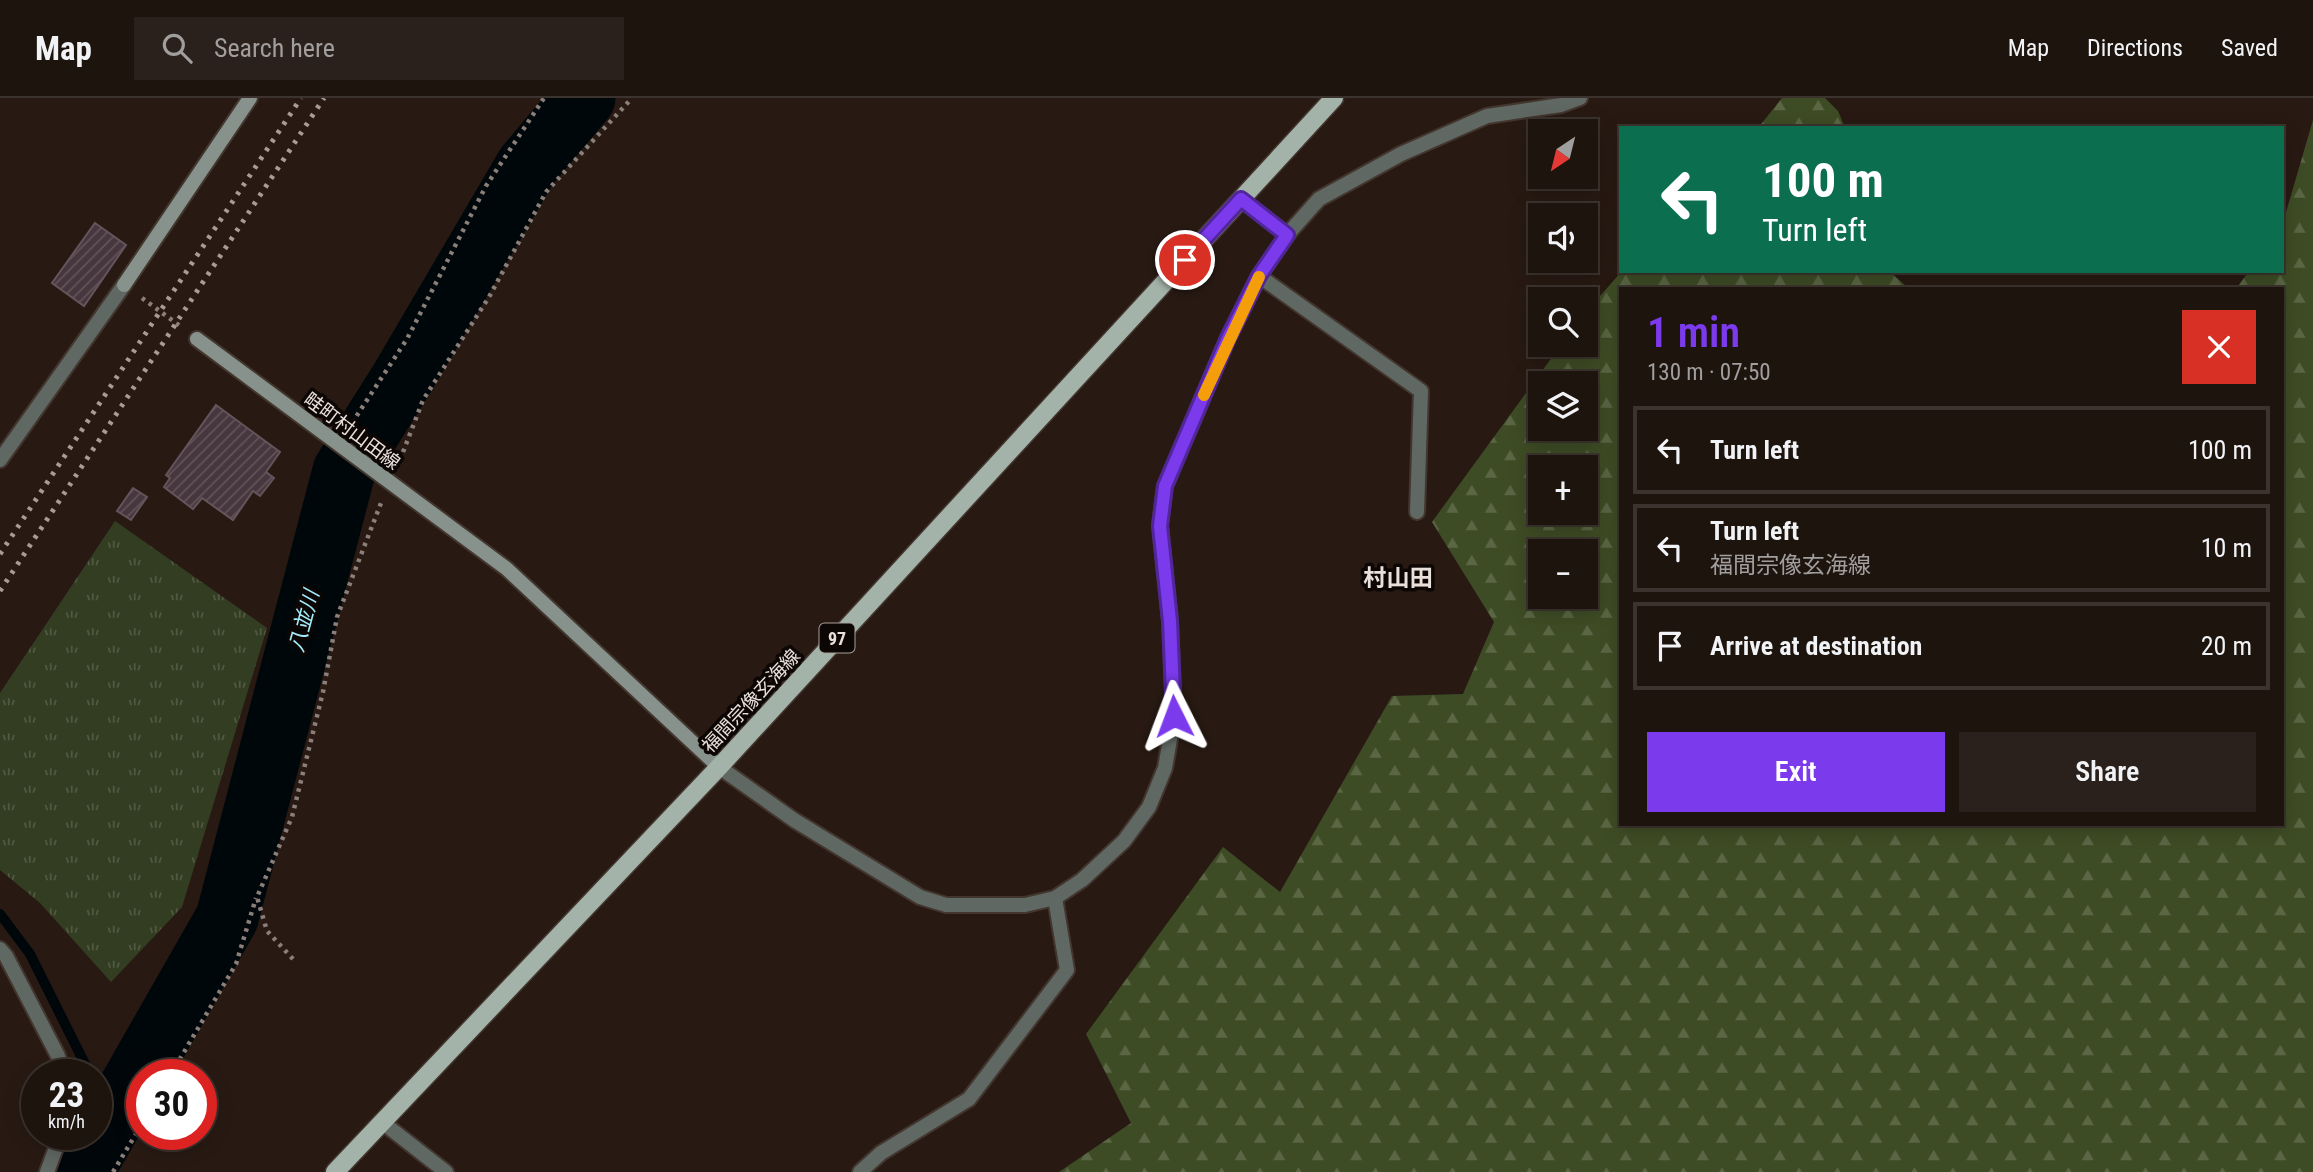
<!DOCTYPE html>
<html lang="en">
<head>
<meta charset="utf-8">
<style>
  body { margin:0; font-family:"Roboto Condensed","Noto Sans JP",sans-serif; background:#2b211c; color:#f1f3f6; height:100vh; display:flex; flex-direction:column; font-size:26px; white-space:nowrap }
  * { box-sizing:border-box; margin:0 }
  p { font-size:23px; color:#a19e9e }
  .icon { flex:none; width:38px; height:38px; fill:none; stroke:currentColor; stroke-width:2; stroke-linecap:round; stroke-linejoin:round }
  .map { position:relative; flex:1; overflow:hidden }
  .side { position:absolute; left:1619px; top:189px; width:665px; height:539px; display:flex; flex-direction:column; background:#1e140e; border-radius:0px; box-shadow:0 4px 18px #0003,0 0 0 2px #3c332e }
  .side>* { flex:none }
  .guide { position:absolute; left:1619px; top:28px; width:665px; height:147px; border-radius:0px; box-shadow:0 4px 18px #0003,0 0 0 2px #3c332e; background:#0b6e4f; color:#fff; overflow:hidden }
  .needle { width:46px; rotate:215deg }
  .fabs { position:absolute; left:1528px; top:21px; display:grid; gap:14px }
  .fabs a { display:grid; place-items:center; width:70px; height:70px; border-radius:0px; background:#1e140e; box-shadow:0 4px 18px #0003,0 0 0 2px #3c332e; font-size:35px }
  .speed { position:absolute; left:21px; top:961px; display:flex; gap:14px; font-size:35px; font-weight:700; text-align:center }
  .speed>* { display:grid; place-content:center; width:91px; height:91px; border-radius:50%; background:#1e140e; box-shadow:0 4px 18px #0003,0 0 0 2px #3c332e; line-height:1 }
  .speed small { font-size:18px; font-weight:400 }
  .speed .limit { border:10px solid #d22; background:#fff; color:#111 }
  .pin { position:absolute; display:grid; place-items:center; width:60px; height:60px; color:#fff; margin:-30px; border:4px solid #fff; border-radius:50%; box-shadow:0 2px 7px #0007 }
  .me { position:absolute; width:77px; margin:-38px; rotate:357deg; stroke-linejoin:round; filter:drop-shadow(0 0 5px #0008) }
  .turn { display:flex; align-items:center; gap:24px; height:147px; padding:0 28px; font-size:32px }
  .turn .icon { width:91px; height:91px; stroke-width:2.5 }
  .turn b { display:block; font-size:49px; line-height:60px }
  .round { display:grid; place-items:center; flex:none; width:74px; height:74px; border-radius:0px; background:#2b211c }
  .summary { display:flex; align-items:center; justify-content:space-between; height:119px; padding:0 28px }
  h1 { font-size:42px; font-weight:600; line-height:52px; color:#7c3aed }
  .cta { display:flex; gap:14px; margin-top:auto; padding:14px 28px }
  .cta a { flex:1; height:80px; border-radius:0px; background:#7c3aed; color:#fff; font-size:28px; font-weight:600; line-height:80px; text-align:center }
  .cta a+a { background:#2b211c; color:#f1f3f6 }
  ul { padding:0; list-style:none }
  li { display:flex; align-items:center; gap:21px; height:88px; margin:0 14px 10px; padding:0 14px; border:4px solid #3c332e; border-radius:0px }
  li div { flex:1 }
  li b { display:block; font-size:26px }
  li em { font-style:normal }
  header { display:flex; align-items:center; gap:42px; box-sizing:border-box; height:98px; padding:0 35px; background:#1e140e; border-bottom:2px solid #3c332e }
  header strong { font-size:33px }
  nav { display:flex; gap:38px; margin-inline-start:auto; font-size:24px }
  .search { width:490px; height:63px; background:#2b211c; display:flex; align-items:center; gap:18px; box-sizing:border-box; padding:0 24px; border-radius:0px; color:#a19e9e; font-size:26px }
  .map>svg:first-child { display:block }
</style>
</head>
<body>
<header>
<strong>Map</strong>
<div class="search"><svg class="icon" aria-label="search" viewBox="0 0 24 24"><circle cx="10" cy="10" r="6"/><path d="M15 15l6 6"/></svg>Search here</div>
<nav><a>Map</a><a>Directions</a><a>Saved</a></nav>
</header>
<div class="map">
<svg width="2313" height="1074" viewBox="0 0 2313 1074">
  <defs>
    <pattern id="forest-firs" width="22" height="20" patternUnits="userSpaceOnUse" patternTransform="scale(1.75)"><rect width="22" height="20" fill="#3e4c25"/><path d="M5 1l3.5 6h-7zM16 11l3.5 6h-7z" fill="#5a6644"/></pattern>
    <pattern id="park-tufts" width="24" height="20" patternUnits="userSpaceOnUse" patternTransform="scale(1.75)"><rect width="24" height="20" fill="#333d22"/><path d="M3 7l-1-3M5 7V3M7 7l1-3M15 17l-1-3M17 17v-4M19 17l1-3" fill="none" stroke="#515942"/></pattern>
    <pattern id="building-hatch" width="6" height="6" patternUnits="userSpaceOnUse" patternTransform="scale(1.75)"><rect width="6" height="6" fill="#46363d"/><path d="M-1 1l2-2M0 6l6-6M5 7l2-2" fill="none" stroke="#615358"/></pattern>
  </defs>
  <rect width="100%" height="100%" fill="#281a13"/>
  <g fill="url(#forest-firs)" fill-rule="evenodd">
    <polygon points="1782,0 1825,0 1838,13 1845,30 1758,30"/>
    <path d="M2313,22V1074H1059L1131,1025L1086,936L1223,749L1280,794L1392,598L1463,596L1494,524L1432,424L1561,247H1586V214L1622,173H1889L1906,188L1919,191H1620V726H2282V191H2236L2249,173H2282V128ZM1540,285H1586V331H1540ZM1540,369H1586V415H1540ZM1540,453H1586V499H1540Z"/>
  </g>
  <polygon fill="url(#park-tufts)" points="115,423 267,530 182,809 111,884 40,805 0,772 0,595"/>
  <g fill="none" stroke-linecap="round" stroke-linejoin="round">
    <g stroke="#00070a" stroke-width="10">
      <polyline points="0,816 30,856 90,976"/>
      <path d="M93,1056C99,1035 105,1012 96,992"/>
    </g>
    <polyline stroke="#00070a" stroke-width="63" points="82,1074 227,820 344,373 402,281 527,68 584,0"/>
  </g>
  <g fill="url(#building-hatch)" stroke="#65545c" stroke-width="2">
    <polygon points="95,125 126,147 84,208 52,185"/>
    <polygon points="216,307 280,354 266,374 274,380 260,398 253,393 233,422 202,400 193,411 164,389 170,380 166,377"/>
    <polygon points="133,390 147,399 131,422 117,413"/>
  </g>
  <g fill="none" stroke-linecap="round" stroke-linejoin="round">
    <g stroke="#43362f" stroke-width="18">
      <g id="minor">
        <polyline points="1241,101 1287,137"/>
        <polyline points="1259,178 1421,293 1417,414"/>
        <polyline points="0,362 124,187"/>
        <polyline points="719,669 794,722 920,799 946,807 1025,807 1055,800 1082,782 1124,743 1149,709 1165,670 1174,618 1170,523 1160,427 1165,388 1228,240 1259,178 1287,137 1319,101 1401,56 1487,18 1561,7 1580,0"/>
        <polyline points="0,851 6,858 58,958 63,976"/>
        <polyline points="382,1024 446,1074"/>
        <polyline points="47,1074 61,1036"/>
        <polyline points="860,1074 881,1055 969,1001 1067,872 1055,800"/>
      </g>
    </g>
    <g stroke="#43362f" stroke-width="18">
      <g id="secondary">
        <polyline points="124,187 250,0"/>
        <polyline points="197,241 507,471 719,669"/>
      </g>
    </g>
    <g stroke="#43362f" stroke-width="21">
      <polyline id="primary" points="335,1074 719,669 1334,0"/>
    </g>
    <g stroke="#8b7f7a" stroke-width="4.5" stroke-dasharray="3.5 5" stroke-linecap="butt">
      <polyline points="142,200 180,228"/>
      <polyline points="352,325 407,241 486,88 544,0"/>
      <polyline points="400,362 423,302 489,199 546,94 632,0"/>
      <polyline points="293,861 267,833 257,799 292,719 323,594 337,519 381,405"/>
      <polyline points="171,976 236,866 256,800"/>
      <polyline points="113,1074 142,1026"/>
    </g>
    <use href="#minor" stroke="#606863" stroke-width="14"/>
    <use href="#secondary" stroke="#86928b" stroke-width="14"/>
    <use href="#primary" stroke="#a4b3a9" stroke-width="18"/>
    <g stroke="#a79c96" stroke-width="5" stroke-dasharray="3.5 7" stroke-linecap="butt">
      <polyline points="0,456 301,0"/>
      <polyline points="0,493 324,0"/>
    </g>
  </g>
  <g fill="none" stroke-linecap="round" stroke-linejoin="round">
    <g stroke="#51269a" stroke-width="18">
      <polyline id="route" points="1174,618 1170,523 1160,428 1165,388 1228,240 1259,178 1287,137 1241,101 1185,162"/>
    </g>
    <use href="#route" stroke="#7c3aed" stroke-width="12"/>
    <polyline stroke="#f59e0b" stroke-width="12" points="1204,297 1259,179"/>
  </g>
  <g text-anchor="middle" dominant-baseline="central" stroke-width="7" stroke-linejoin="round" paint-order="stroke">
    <rect fill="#0c0704" stroke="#a79f9a" stroke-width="2" x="819.5" y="525.5" width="35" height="29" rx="5"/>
    <g font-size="18" font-weight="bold" fill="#eae0db">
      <text x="837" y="540">97</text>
    </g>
    <g font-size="19" fill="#eae0db" stroke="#0c0704">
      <text transform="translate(352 333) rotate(37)">畦町村山田線</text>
      <text transform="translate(751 603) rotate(-47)">福間宗像玄海線</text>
    </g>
    <g font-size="21" font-style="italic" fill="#a3ebfb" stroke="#0c0704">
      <text transform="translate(304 523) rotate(-75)">八並川</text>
    </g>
    <g font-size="23" font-weight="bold" fill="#eae0db" stroke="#0c0704">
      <text x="1398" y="480">村山田</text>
    </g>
  </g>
</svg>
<div class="fabs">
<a><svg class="needle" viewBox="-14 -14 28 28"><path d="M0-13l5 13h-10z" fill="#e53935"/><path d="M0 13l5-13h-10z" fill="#a19e9e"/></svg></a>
<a><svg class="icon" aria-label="sound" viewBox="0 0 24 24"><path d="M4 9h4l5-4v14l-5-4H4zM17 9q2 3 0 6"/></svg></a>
<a><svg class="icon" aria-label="search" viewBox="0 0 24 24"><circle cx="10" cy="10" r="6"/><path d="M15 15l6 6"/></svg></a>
<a><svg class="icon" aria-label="layers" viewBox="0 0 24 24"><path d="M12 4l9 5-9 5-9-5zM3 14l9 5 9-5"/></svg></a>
<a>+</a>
<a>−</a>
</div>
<div class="speed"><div>23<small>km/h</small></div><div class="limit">30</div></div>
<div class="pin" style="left:1185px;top:162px;background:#d93025"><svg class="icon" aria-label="arrive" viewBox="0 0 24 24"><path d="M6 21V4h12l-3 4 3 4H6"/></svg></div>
<svg class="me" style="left:1174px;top:618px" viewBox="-20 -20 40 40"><path d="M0-17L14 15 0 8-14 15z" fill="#7c3aed" stroke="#fff" stroke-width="4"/></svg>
<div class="guide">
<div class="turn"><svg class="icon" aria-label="left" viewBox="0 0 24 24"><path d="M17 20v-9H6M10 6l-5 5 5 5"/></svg><div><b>100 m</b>Turn left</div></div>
</div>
<section class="side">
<div class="summary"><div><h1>1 min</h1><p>130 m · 07:50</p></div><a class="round" style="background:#d93025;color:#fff"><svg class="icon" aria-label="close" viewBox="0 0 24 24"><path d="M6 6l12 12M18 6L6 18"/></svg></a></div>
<ul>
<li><svg class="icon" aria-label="left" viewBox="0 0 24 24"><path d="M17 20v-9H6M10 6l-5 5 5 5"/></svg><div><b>Turn left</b></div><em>100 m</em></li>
<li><svg class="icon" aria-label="left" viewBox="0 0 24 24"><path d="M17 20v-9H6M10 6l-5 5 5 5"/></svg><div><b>Turn left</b><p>福間宗像玄海線</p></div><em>10 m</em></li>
<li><svg class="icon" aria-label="arrive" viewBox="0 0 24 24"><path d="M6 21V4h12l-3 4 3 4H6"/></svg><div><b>Arrive at destination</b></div><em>20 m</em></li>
</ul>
<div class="cta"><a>Exit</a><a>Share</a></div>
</section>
</div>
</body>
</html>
